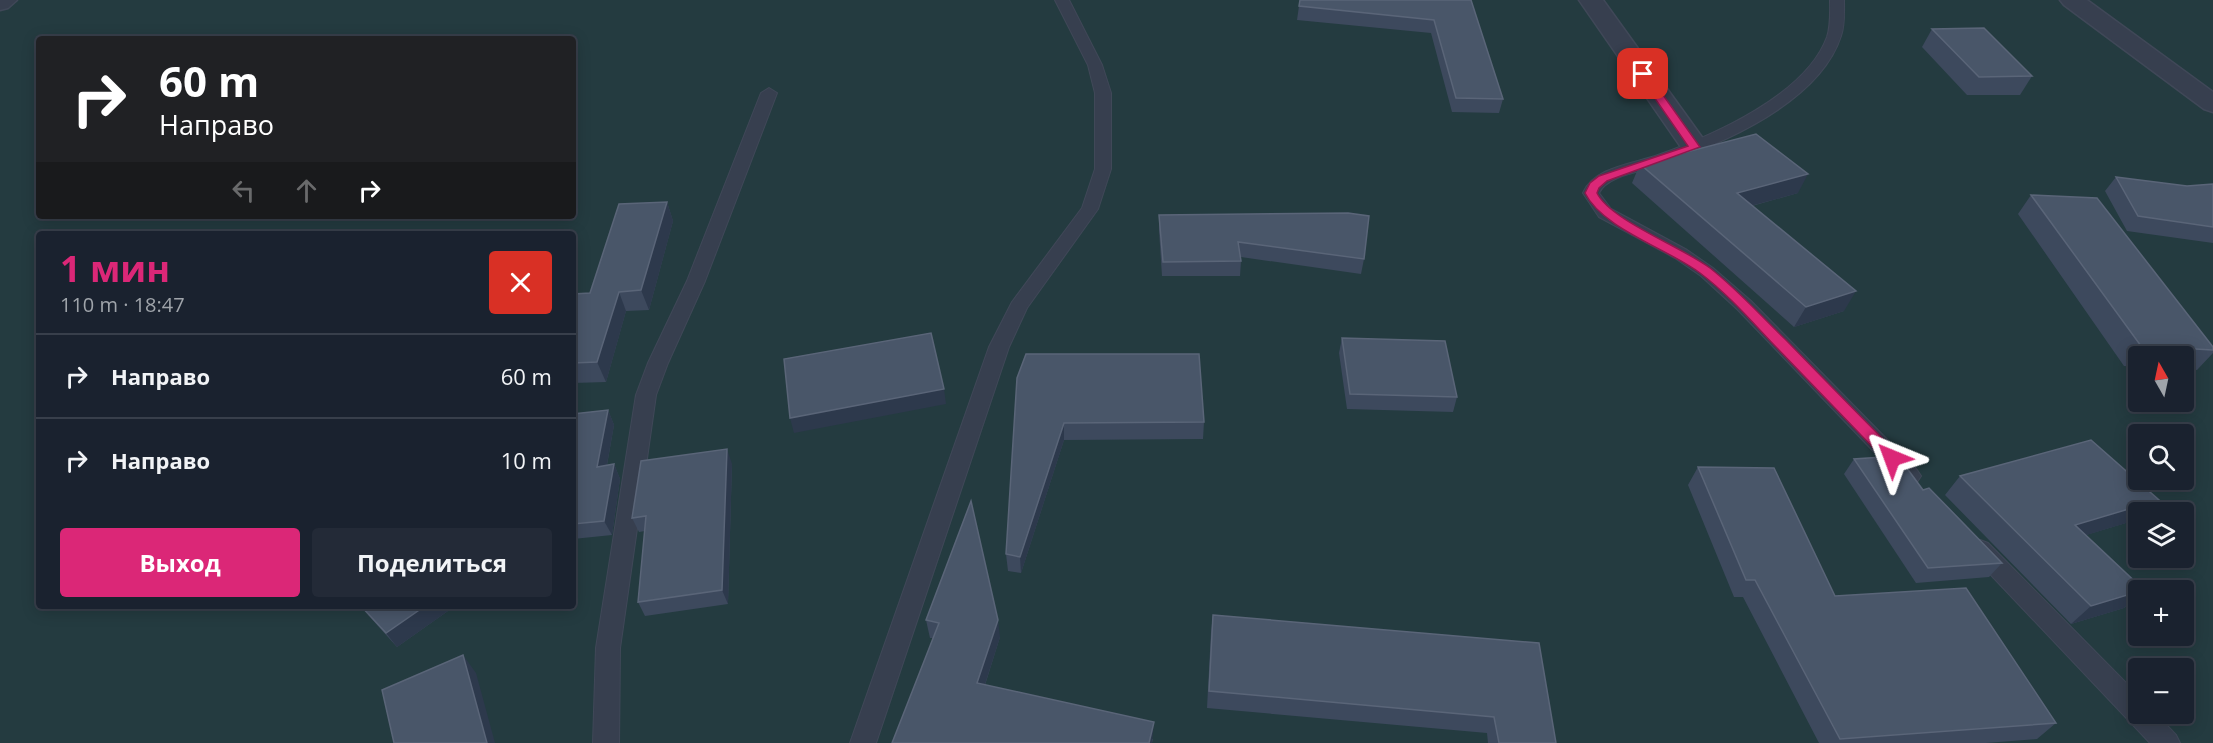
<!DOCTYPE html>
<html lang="ru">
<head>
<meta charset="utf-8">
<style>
  body { margin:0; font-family:"Open Sans",sans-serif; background:#232a37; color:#f1f3f6; height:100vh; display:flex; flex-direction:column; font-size:22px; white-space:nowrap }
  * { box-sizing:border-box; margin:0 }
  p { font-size:20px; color:#9fa4aa }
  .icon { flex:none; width:33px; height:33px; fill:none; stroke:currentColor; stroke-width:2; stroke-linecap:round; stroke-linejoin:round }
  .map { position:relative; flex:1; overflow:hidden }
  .panel { position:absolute; left:36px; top:231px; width:540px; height:378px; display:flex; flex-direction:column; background:#1a222f; border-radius:6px; box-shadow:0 3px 15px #0003,0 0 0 2px #383f4b }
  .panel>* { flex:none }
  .guide { position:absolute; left:36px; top:36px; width:540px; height:183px; border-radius:6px; box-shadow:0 3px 15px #0003,0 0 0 2px #383f4b; background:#202124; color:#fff; overflow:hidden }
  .needle { width:39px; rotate:351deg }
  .fabs { position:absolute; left:2128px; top:346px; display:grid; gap:12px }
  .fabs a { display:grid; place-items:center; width:66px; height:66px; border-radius:6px; background:#1a222f; box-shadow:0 3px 15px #0003,0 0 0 2px #383f4b; font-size:30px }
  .pin { position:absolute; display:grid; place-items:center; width:51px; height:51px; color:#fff; margin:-26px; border-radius:12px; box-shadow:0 3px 9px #0006 }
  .me { position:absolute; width:66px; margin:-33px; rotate:316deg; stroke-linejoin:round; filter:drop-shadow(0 0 4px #0008) }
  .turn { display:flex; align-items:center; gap:21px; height:126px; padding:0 24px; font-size:27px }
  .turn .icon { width:78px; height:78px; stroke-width:2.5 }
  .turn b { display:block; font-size:42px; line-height:51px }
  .lanes { display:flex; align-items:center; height:57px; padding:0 24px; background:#0003; justify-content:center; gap:30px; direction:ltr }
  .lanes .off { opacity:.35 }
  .round { display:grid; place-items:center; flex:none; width:63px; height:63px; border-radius:6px; background:#232a37 }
  .head { display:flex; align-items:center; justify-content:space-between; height:102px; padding:0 24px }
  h1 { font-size:36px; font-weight:700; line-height:45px; color:#db2777 }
  .primary-button { display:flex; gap:12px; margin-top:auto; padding:12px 24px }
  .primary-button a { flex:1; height:69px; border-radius:6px; background:#db2777; color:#fff; font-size:24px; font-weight:700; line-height:69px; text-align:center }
  .primary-button a+a { background:#232a37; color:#f1f3f6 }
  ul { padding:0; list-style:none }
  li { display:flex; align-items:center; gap:18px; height:84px; padding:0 24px; border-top:2px solid #383f4b }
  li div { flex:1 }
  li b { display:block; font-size:22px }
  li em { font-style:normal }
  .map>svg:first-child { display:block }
</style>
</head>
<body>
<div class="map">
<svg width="2213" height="743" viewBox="0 0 2213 743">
  <rect width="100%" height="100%" fill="#222d3f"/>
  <path fill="#243b40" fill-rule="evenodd" d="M0,0H2213V743H0ZM39,39H573V216H39ZM39,234H573V606H39ZM2139,357H2184V402H2139ZM2139,435H2184V480H2139ZM2139,513H2184V558H2139ZM2139,591H2184V636H2139ZM2139,669H2184V714H2139Z"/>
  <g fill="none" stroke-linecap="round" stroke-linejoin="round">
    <g stroke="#404858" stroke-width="2">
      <g id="service">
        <polygon points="1055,0 1069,0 1102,65 1111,93 1111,169 1098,209 1027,308 1009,347 876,743 850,743 989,347 1012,302 1082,208 1095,169 1095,93 1088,65"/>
        <path d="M1830,0H1844C1844,12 1845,25 1841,36C1819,104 1717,146 1655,167C1639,172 1607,176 1599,193L1611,209L1687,250L1713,268L1751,301L1917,470L1921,476L1917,482L1910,484L1903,482L1737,309L1701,276L1675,258L1599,217L1583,193C1594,167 1633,164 1658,155C1712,136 1806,95 1827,37C1831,25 1830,12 1830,0Z"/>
        <polygon points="769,88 777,93 705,281 668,363 656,395 620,648 619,743 593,743 596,648 636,395 648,363 687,281 761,93"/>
        <polygon points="1980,540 1988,543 2139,696 2139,714 2156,714 2176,735 2180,743 2150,743 1972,555 1969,549 1972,543"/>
      </g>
    </g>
    <g stroke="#404858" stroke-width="3">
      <g id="minor">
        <polygon points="0,0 17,0 8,8 0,10"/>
        <polygon points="1579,0 1603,0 1709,147 1705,153 1695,155 1685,153"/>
        <polygon points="2060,0 2087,0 2213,92 2213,112 2204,109 2064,5"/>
      </g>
    </g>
    <use href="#service" fill="#373f4f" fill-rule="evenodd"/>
    <use href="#minor" fill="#373f4f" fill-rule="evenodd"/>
  </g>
  <g fill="#3d495d">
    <polygon points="1471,0 1503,99 1499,113 1452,112 1431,33 1297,20 1299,6"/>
    <polygon points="1932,29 2032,76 2020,95 1967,95 1922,47"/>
    <polygon points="1640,164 1798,193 1752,206 1844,311 1794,327 1632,183"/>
    <polygon points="2116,177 2187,186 2213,184 2213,243 2127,231 2105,191"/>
    <polygon points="2031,195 2213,347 2213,353 2197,370 2184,369 2184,357 2139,357 2139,367 2124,366 2018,214"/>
    <polygon points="667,202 673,221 649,310 626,311 606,382 573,383 573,294 590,293"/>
    <polygon points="1159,215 1364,259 1361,274 1241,257 1241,261 1240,276 1162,276 1159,230"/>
    <polygon points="1342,338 1457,397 1453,412 1347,409 1339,353"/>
    <polygon points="1026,354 1204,422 1203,439 1064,440 1021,573 1008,571 1006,554"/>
    <polygon points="608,410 614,425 607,465 614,464 620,479 612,535 573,539 573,414"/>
    <polygon points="1854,459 1923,490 2002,563 1989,577 1916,583 1844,474"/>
    <polygon points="732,464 728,604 645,616 638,602 645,531 639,532 632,518"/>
    <polygon points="1698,467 1835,596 2056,723 2037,739 1986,743 1819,743 1743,597 1734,597 1688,485"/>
    <polygon points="1960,476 2139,519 2086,535 2143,591 2124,608 2071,624 1945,495"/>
    <polygon points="360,606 455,606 397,647"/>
    <polygon points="1213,615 1539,643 1556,743 1488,743 1487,733 1207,708 1211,632"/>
    <polygon points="926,620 1000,637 985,685 1153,739 1152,743 892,743 933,638 930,638"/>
  </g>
  <g fill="#2d394c">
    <polygon points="1808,174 1798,193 1728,212 1737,193"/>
    <polygon points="667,202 673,221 649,310 641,290"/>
    <polygon points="1856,291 1844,311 1794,327 1806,307"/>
    <polygon points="619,292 626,311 606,382 597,362"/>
    <polygon points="944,389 946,404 794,433 790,418"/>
    <polygon points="608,410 614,425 604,481 597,467"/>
    <polygon points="1064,423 1064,440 1021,573 1020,557"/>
    <polygon points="727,449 732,464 728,604 722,590"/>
    <polygon points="614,464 620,479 612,535 604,521"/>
    <polygon points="2159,500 2146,513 2139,513 2139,519 2057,544 2075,525"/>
    <polygon points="2139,591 2139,594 2124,608 2071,624 2091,606"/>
    <polygon points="425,606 455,606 397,647 386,633"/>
    <polygon points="998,620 1000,637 980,700 977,683"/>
    <polygon points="463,655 476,673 495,743 487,743"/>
    <polygon points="1154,722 1152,743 1149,743"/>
  </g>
  <g fill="#495669" stroke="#5a6578" stroke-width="1.5">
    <polygon points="1300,0 1471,0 1503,99 1456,98 1434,20 1299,6"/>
    <polygon points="1984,28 2032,76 1979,77 1932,29"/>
    <polygon points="1756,134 1808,174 1737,193 1856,291 1806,307 1640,164"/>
    <polygon points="2116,177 2187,186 2213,184 2213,227 2138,216"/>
    <polygon points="2031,195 2097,198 2213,347 2213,350 2141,346"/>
    <polygon points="667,202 641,290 619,292 597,362 573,363 573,294 590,293 619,204"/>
    <polygon points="1348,213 1369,216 1364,259 1238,242 1241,261 1163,262 1159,215"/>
    <polygon points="931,333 944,389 790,418 784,359"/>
    <polygon points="1342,338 1445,341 1457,397 1350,394"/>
    <polygon points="1026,354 1199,354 1204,422 1064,423 1020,557 1006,554 1017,378"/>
    <polygon points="608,410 597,467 614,464 604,521 573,524 573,414"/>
    <polygon points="2091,440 2159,500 2075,525 2144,590 2091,606 1960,476"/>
    <polygon points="727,449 722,590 638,602 646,516 632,518 641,461"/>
    <polygon points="1898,456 1923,490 1929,488 2002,563 1928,568 1854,459"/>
    <polygon points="1698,467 1774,468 1835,596 1966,588 2056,723 1840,739 1755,580 1746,580"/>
    <polygon points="971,501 998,620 977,683 1154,722 1149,743 892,743 939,623 926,620"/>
    <polygon points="361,606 425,606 386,633"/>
    <polygon points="1213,615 1539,643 1556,743 1499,743 1494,717 1209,691"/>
    <polygon points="463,655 487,743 394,743 382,690"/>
  </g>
  <path fill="#db2777" stroke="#8e194d" stroke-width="1.5" d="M1643,70L1646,71L1700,147L1607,181L1599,188L1597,193C1610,220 1682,247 1710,268C1737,289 1761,316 1786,340C1823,378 1860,416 1898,454L1900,458L1898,462H1887C1850,424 1813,385 1776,347C1752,322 1728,294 1700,273C1668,249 1602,228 1585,193L1590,183L1599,176L1688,146L1638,74Z"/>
</svg>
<div class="fabs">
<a><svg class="needle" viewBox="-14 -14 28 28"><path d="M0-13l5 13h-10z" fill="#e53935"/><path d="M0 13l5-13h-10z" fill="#9fa4aa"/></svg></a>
<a><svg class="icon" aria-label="search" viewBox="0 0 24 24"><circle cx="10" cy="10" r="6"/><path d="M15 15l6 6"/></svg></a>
<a><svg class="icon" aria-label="layers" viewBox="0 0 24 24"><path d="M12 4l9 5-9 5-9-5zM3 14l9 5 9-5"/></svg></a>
<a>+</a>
<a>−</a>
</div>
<div class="pin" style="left:1643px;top:74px;background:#d93025"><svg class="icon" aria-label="arrive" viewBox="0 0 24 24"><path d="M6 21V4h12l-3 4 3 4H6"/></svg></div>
<svg class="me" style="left:1892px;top:458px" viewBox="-20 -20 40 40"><path d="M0-17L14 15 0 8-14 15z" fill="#db2777" stroke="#fff" stroke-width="4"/></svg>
<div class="guide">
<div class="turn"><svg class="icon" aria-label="right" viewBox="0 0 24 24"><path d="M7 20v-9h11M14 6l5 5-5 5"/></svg><div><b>60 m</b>Направо</div></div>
<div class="lanes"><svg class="icon off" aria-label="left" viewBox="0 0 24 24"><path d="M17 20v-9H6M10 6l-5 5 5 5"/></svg><svg class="icon off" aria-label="ahead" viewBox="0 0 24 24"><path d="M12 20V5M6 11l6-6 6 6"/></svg><svg class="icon" aria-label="right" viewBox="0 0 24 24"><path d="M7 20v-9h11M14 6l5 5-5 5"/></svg></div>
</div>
<section class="panel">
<div class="head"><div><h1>1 мин</h1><p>110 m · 18:47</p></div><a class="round" style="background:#d93025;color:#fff"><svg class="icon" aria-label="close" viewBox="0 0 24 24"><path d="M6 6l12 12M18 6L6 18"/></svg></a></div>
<ul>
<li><svg class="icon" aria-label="right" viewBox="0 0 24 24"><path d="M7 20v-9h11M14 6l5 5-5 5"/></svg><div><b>Направо</b></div><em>60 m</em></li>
<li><svg class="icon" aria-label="right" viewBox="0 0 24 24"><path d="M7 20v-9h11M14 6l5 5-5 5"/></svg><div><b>Направо</b></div><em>10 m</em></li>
</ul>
<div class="primary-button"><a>Выход</a><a>Поделиться</a></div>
</section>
</div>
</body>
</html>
